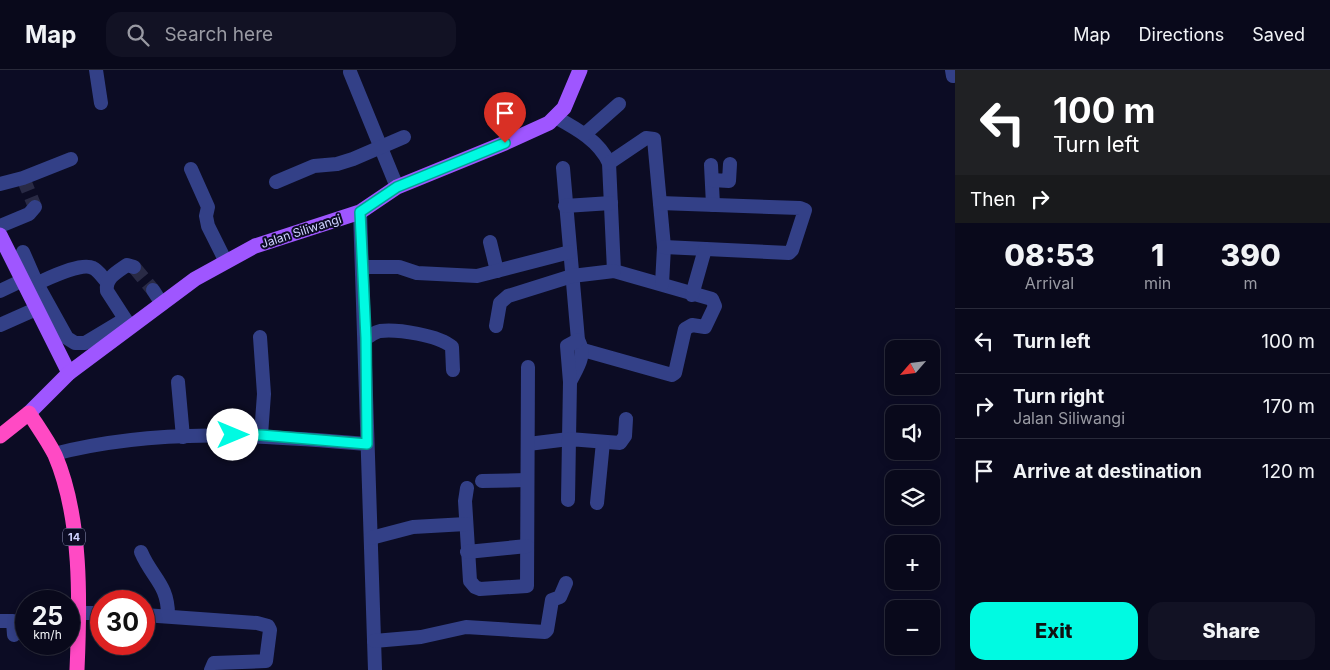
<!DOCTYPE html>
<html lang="en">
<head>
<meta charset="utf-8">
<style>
  body { margin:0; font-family:Inter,sans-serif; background:#121224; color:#f1f3f6; height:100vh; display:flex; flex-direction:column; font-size:19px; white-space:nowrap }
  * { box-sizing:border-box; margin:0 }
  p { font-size:16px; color:#999aa3 }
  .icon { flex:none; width:28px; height:28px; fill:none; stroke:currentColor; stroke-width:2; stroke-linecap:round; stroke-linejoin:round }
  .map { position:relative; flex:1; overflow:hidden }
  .panel { display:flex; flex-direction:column; background:#09091b; width:375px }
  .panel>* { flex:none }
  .banner { background:#202124; color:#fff; overflow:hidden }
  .needle { width:32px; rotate:242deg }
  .controls { position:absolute; left:885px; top:270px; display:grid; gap:10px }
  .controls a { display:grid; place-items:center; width:55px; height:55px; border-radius:10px; background:#09091b; box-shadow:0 2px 8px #0003,0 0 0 1px #292a3a; font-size:25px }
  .speed { position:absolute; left:15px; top:520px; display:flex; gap:10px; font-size:25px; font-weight:700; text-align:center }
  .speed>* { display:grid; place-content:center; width:65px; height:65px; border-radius:50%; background:#09091b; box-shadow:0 2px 8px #0003,0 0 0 1px #292a3a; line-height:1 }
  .speed small { font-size:12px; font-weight:400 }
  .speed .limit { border:8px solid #d22; background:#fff; color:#111 }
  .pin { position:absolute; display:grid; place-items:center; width:42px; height:42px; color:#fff; margin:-51px -21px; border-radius:50% 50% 50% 0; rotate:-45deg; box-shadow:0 0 5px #0007 }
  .pin .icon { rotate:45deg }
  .me { position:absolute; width:55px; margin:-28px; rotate:90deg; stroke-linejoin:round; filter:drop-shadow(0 0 4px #0008) }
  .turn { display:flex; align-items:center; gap:18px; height:105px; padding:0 15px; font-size:22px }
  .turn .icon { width:65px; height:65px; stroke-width:2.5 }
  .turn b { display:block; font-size:35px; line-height:42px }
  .then { display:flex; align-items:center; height:48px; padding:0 15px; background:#0003; gap:10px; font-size:19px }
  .eta { display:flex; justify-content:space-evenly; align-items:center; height:85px; text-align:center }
  .eta b { font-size:30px; font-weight:800; line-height:35px }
  .primary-button { display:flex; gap:10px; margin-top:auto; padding:10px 15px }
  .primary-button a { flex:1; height:58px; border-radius:15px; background:#00fae2; color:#111; font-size:20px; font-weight:800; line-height:58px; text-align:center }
  .primary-button a+a { background:#121224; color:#f1f3f6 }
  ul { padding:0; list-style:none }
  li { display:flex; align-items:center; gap:15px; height:65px; padding:0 15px; border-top:1px solid #292a3a }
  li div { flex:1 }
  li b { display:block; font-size:19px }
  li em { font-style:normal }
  header { display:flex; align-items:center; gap:30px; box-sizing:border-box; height:70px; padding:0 25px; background:#09091b; border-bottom:1px solid #292a3a }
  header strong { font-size:24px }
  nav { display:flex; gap:28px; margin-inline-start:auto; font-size:18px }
  .search { width:350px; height:45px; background:#121224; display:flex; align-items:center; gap:12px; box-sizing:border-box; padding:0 18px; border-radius:15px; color:#999aa3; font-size:19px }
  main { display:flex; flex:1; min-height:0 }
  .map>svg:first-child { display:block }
</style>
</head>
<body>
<header>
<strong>Map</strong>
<div class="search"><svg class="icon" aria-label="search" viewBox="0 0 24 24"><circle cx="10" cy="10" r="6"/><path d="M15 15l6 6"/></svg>Search here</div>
<nav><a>Map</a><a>Directions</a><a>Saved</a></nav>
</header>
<main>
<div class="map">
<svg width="955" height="600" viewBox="0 0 955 600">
  <rect width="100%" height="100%" fill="#0c0c24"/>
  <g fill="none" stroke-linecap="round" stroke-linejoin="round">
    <g stroke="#292a45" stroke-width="14" stroke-dasharray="14 7" stroke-linecap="butt">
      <polyline points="23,108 35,137"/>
      <polyline points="134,197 153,220"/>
    </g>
    <g stroke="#334087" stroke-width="14">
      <polyline points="96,0 101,33"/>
      <polyline points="952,0 953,6"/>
      <polyline points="350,2 397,117"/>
      <path d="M557,48C577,59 599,71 609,93L614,201L712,229L715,236L705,257L692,255L685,259L675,303L672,305L583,280"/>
      <polyline points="585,64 619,34"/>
      <polyline points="609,93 646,68 654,69 664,177 662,214"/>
      <polyline points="711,95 713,135"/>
      <path d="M563,98L578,270C587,285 577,298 570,312"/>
      <polyline points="191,99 208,137 206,146 208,156 226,192"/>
      <polyline points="712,110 729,111 730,94"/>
      <polyline points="276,112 314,96 337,94 353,89 404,67"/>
      <polyline points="0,114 23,108 71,89"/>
      <polyline points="660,133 800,138 805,140 792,180 789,183 664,177"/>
      <polyline points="565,136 611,133"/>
      <polyline points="360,142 375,600"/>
      <polyline points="0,156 29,144 35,137"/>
      <polyline points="490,172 497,201"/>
      <polyline points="23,182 37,214 67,268 75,273 85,273 125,249"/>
      <polyline points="362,203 365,197 399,197 417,203 477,206 570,182"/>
      <path d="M28,217C42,212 80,191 93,198C98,200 103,208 107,212"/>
      <polyline points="153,220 162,234"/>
      <polyline points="0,221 21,211"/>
      <polyline points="692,225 705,179"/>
      <polyline points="0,255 36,239"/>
      <path d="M129,255L107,221C105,208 117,202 127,195L134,197"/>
      <polyline points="496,256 500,233 508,226 572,206 614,201"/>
      <polyline points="260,267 264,324 261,365"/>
      <path d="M366,268C370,266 375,262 380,261C397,259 439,265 452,277L453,300"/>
      <polyline points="178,312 183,367"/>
      <polyline points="528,374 569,369 570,312 567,276 578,270"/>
      <path d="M54,384C158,357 262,365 367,374"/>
      <polyline points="482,411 527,410"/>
      <polyline points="467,418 465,431 470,511 475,517 480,519 527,516 528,297"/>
      <polyline points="568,430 569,369 620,373 625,366 626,349"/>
      <polyline points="597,433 603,372"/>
      <polyline points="371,468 413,457 466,454"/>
      <path d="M141,482C152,508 168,514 168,545"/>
      <polyline points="467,482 527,476"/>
      <polyline points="80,543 101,543"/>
      <polyline points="144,545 257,553 268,556 270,560 266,591 214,593 211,600"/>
      <polyline points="0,551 13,551 14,565"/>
      <polyline points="374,571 421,567 466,557 545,562 547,560 552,530 560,527 566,513"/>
    </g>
    <g stroke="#9f56ff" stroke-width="15">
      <polyline points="0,165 69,303"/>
      <polyline points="29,343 69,303 195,209 255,176 360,142 397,117 505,73 549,53 564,38 580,0"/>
    </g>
    <path stroke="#ff4ac4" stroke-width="15" d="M0,366L29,343C38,357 48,371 55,385C82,448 80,533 77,600"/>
  </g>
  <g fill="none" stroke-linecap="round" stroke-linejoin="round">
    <g stroke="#00a293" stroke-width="12">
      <polyline id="route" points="233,365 261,365 367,374 366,268 360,142 397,117 505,73"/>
    </g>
    <use href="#route" stroke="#00fae2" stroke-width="9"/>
  </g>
  <g text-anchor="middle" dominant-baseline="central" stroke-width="4" stroke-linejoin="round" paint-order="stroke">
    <rect fill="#0c0c24" stroke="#9497bd" stroke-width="1" x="63" y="458.5" width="22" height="17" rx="4"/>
    <g font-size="11" font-weight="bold" fill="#cfd2ff">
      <text x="74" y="467">14</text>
    </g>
    <g font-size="12" fill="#cfd2ff" stroke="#0c0c24">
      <text transform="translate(301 161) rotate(-18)">Jalan Siliwangi</text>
    </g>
  </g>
</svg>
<div class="controls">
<a><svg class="needle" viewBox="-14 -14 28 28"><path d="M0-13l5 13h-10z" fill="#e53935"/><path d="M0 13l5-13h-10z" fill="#999aa3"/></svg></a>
<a><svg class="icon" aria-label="sound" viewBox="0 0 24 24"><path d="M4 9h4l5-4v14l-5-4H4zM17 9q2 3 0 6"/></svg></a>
<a><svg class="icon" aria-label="layers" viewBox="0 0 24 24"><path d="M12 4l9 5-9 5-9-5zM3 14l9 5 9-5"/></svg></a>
<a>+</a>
<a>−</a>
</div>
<div class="speed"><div>25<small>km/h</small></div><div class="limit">30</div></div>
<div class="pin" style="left:505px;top:73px;background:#d93025"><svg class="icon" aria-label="arrive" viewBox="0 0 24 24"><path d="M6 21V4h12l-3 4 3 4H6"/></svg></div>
<svg class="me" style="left:233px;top:365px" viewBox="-20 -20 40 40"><circle r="19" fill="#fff"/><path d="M0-13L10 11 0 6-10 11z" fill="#00fae2"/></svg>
</div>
<section class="panel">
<div class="banner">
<div class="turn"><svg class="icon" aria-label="left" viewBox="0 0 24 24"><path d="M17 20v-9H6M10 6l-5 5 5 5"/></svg><div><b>100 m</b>Turn left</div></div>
<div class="then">Then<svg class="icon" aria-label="right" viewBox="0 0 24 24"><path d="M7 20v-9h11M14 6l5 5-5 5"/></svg></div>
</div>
<div class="eta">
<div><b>08:53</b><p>Arrival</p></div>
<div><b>1</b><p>min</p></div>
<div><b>390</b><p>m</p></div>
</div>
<ul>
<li><svg class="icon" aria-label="left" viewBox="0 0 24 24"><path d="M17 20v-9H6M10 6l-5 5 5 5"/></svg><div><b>Turn left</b></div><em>100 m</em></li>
<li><svg class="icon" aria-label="right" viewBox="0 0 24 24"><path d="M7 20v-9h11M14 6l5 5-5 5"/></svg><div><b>Turn right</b><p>Jalan Siliwangi</p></div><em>170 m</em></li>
<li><svg class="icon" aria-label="arrive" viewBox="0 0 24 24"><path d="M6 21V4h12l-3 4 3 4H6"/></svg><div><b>Arrive at destination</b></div><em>120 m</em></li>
</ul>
<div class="primary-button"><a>Exit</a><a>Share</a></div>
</section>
</main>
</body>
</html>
